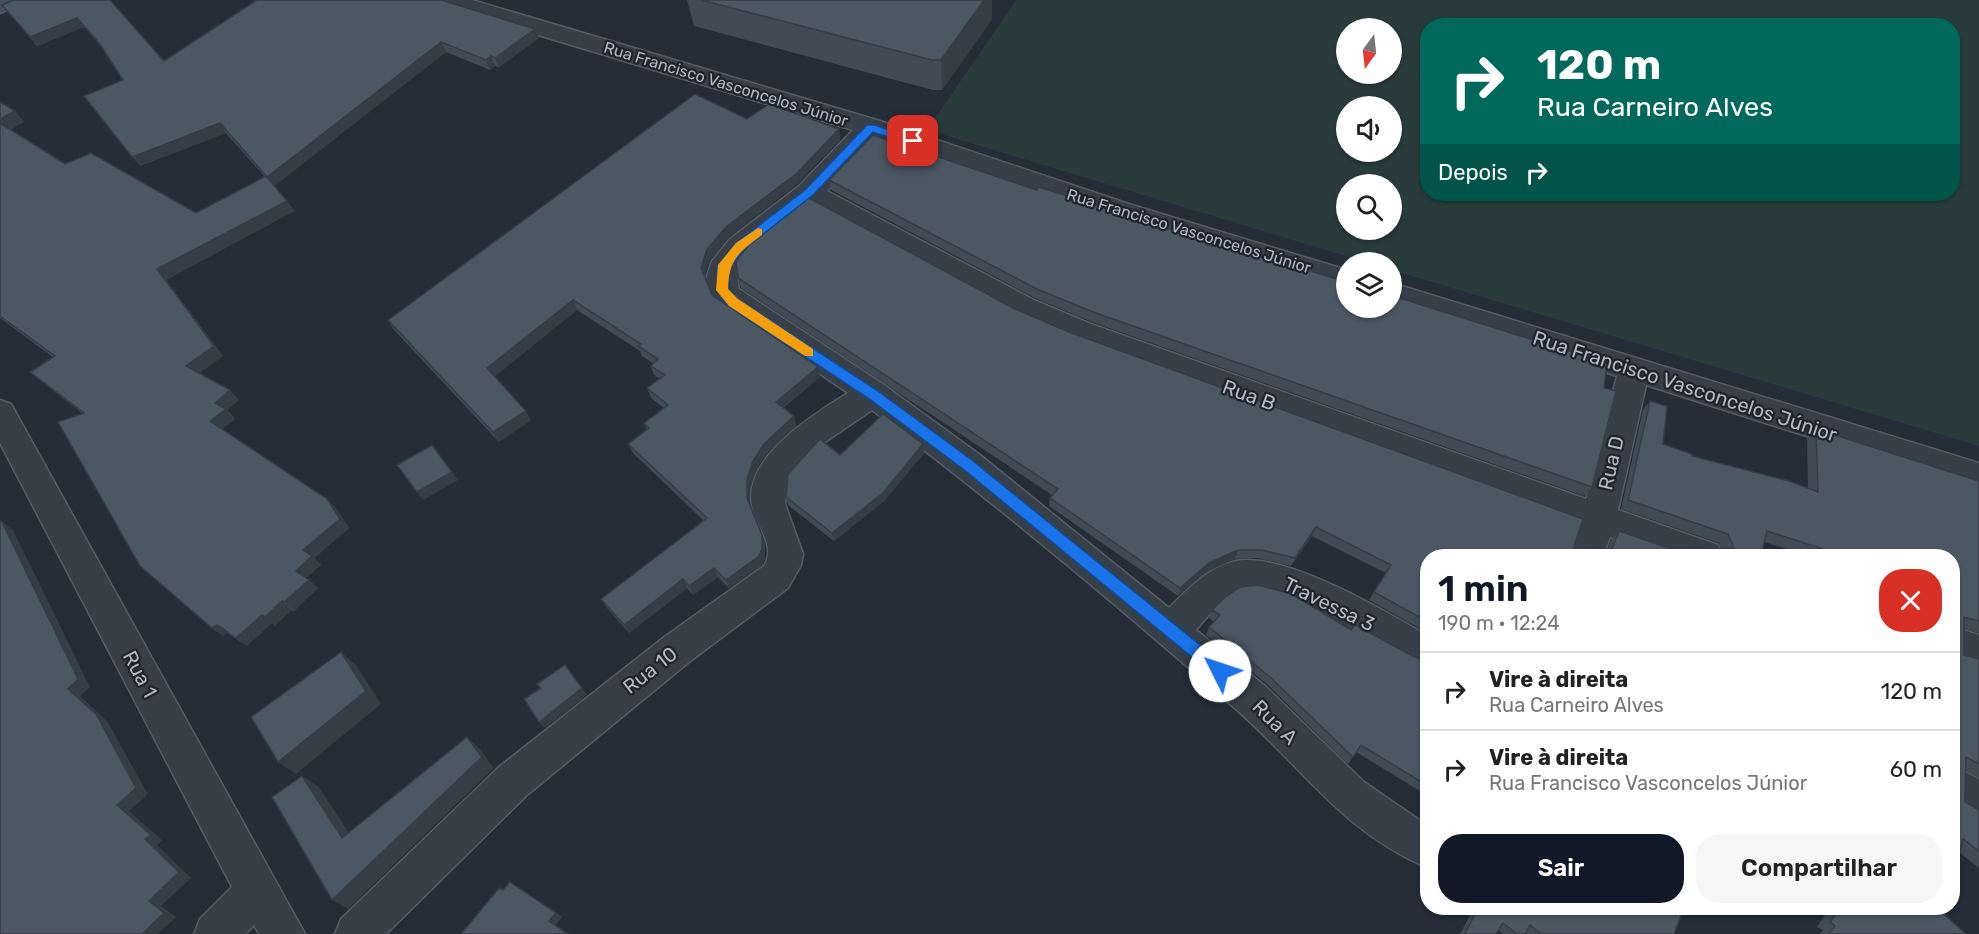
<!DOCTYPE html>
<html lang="pt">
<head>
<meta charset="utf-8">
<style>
  body { margin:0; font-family:Rubik,sans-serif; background:#f6f6f6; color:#222; height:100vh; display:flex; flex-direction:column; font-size:22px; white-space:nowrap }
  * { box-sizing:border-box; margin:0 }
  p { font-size:20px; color:#767676 }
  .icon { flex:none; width:33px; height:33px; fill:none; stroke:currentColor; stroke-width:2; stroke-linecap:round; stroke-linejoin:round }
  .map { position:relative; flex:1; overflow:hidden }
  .drawer { position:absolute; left:1420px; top:549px; width:540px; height:366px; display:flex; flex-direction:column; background:#fff; border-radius:24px; box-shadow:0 2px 4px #0004 }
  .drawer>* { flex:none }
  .hud { position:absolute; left:1420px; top:18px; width:540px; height:183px; border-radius:24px; box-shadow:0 2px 4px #0004; background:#00695c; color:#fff; overflow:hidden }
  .needle { width:39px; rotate:195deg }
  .tools { position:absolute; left:1336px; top:18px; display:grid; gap:12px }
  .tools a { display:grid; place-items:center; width:66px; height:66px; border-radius:50%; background:#fff; box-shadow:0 2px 4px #0004; font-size:30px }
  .pin { position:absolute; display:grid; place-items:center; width:51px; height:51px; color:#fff; margin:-26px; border-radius:12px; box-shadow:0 3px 9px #0006 }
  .me { position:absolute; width:66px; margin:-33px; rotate:311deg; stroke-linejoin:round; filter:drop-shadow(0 0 4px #0008) }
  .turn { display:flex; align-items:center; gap:21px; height:126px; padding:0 18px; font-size:27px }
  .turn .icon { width:78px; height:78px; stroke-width:2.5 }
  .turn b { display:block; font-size:42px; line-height:51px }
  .then { display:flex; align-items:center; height:57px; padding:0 18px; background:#0003; gap:12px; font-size:22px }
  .round { display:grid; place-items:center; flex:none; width:63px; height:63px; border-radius:24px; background:#f6f6f6 }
  .summary { display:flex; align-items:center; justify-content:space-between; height:102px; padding:0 18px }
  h1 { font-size:36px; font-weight:600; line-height:45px; color:#111827 }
  .button { display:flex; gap:12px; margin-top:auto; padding:12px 18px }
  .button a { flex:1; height:69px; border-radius:24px; background:#111827; color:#fff; font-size:24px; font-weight:600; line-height:69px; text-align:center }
  .button a+a { background:#f6f6f6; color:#222 }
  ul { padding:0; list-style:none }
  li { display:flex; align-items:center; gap:18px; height:78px; padding:0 18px; border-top:2px solid #e0e0e0 }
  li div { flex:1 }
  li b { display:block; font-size:22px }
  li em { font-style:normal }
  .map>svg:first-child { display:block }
</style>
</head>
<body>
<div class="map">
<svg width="1979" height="934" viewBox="0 0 1979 934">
  <rect width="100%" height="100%" fill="#242d38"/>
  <path fill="#293b3b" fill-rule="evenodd" d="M1016,0H1979V446L1392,270V262H1366L927,130ZM1428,26H1953V194H1428ZM1347,28H1392V74H1347ZM1347,106H1392V152H1347ZM1347,184H1392V230H1347Z"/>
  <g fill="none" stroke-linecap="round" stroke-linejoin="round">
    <g stroke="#565c66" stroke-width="3">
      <g id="street">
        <path d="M435,0H472L880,121L1132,205L1347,270V291L1112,219L876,138L827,191L1036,301L1091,324L1586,499L1617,376L1392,305V283L1979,463V491L1646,385L1618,510L1718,545L1723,556H1665L1610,537L1603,556H1569L1579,526L1069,340L1016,317L811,206L750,253L736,270L739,289L884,385L980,455L1169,608C1188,589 1208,567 1236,561C1286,552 1385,611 1428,636V673C1386,657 1279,575 1236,593C1220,600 1207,617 1196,630L1265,686L1364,782L1428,826V868C1343,832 1303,768 1237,710C1119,606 997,505 872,410L822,444L807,458L788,481L785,504L803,554L801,565L788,588L689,662L527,795L386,934H335L341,919L499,767L663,638L764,566C777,546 756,526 752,506C742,458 814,414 848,393L716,303L706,279L712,261L730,239L799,186L853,130L439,5Z"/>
        <polygon points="0,400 11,404 305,934 259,934 254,925 245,934 194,934 200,919 232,887 0,443"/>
        <polygon points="1953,627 1979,635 1979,669 1953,661"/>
        <polygon points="1953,766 1979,779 1979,821 1953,808"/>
      </g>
    </g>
    <g stroke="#565c66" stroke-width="3">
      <polygon id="secondary" points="0,0 23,0 19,5 0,13"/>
    </g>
    <use href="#street" fill="#373f49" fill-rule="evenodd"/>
    <use href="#secondary" fill="#464e5b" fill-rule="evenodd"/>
  </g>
  <g fill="#414b56">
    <polygon points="110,0 164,61 535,29 539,38 499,67 495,66 490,70 446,52 274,186 287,201 294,211 166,280 223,356 199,373 239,400 227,410 235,419 222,429 336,508 349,528 314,558 321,565 306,578 318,588 294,611 292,610 275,625 272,623 247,646 227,633 223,636 212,628 82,413 42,382 30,372 53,357 0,318 0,102 15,111 24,122 10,129 65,164 196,213 265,177 226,133 140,166 123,80 103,49 84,27 37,46 2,5"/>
    <polygon points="687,0 992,0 992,19 942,90 933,90 694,26"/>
    <polygon points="747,119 839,129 840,140 797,184 728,238 710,260 704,277 712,295 820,377 783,408 794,416 796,426 767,453 756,470 750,488 750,505 765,544 765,558 762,565 729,588 718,577 693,595 687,588 629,633 606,607 601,599 704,521 633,453 628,444 647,430 644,423 664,408 651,398 647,388 660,379 654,375 651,366 653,363 642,356 640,351 577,310 495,376 531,420 499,442 394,330 388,320"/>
    <polygon points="829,180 1037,190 1396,297 1592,487 1584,496 1092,322 1037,299 831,190"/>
    <polygon points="738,278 1015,309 1574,547 1576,550 1608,549 1611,540 1619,531 1674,550 1721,548 1719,543 1621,509 1643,410 1650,401 1663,444 1692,456 1808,488 1807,439 1816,429 1979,481 1979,633 1964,629 1964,655 1979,659 1979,778 1966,771 1965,802 1979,810 1979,868 1960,853 1953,556 1811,556 1764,542 1761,556 1428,556 1428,633 1369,600 1386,573 1312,536 1291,566 1257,558 1235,559 1206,572 1178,596 1049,506 1050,498 1052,495 741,288"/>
    <polygon points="924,453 884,501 834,541 788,505 786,497 840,455"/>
    <polygon points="1212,610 1351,630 1428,664 1428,796 1356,752 1348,764 1267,684 1206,635 1209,627 1214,622 1209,618"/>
    <polygon points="1474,908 1684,908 1674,934 1527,934 1526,933 1525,934 1503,934 1498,930 1496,934 1460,934"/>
    <polygon points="1753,908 1764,908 1757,911"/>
    <polygon points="1830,908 1946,908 1945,915 1966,934 1820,934 1823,930 1817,927"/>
  </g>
  <g fill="#353d46">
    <polygon points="984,0 992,0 992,19 942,90 941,60"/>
    <polygon points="77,18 84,27 37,46 30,37"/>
    <polygon points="535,29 539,38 499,67 495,58"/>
    <polygon points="441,42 446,52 274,186 267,177"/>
    <polygon points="491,56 495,66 490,70 486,60"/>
    <polygon points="15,111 24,122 6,132 0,125 0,119"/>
    <polygon points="220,123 226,133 140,166 132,157"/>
    <polygon points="839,129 840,140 797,184 728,238 710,260 704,278 701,268 707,249 726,227"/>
    <polygon points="287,201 294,211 166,280 223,356 196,376 186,366 157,269"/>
    <polygon points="573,300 577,310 493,378 487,368"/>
    <polygon points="818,367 820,377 778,411 776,402"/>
    <polygon points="230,390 239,400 227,410 235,419 220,431 210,421 215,403"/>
    <polygon points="526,411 531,420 499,442 493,432"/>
    <polygon points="794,416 796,426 767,453 756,470 750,488 750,507 747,498 747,479 753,461 764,444"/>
    <polygon points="923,444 924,453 884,501 834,541 832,533"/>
    <polygon points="452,472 458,480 423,500 417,492"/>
    <polygon points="327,499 336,508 349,528 314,558 321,565 305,579 296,571 303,550"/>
    <polygon points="0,520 13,530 90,687 80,696 107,721 148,794 129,811 162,840 157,845 191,878 161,906 176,917 158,934 142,934 149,901 145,839 117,805 68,689"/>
    <polygon points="1316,527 1312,536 1291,566 1295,558"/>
    <polygon points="762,535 765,544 765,558 762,565 729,588 726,580"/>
    <polygon points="1238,550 1235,559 1206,572 1178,596 1180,588 1209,563"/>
    <polygon points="714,568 718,577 693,595 689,586"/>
    <polygon points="683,579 687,588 629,633 624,625"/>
    <polygon points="309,580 318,588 294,611 284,602"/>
    <polygon points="282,601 292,610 275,625 265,617"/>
    <polygon points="262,615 272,623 247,646 236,638"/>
    <polygon points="217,625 227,633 223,636 212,628"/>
    <polygon points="341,652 356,665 381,704 296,774 278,762"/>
    <polygon points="565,665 587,695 545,728 539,722"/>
    <polygon points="467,737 479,748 494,768 348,909 332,900"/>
    <polygon points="302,776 319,787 358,847 342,838"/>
    <polygon points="556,913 562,917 555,926 549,921"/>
  </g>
  <g fill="#4c5764" stroke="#353d46" stroke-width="1.5">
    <polygon points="14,0 110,0 164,61 257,0 441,0 535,29 495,58 491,56 486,60 441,42 267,177 220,123 132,157 84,96 123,80 100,44 77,18 30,37 2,5"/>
    <polygon points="701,0 984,0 941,60 932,60"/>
    <polygon points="695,94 747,119 769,104 839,129 796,174 726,227 707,249 701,268 712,295 818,367 776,402 794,416 764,444 753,461 747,479 747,498 762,535 762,549 759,556 726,580 714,568 689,586 683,579 624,625 601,599 707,518 628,444 649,428 644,423 668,405 647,388 665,375 651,366 658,359 638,346 641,344 573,300 487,368 526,411 493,432 388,320"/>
    <polygon points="0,102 15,111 0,119"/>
    <polygon points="0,123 65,164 91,153 196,213 266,176 287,201 157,269 214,346 186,366 230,390 215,403 226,409 210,421 327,499 340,519 303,550 312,556 296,571 309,580 284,602 282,601 265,617 262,615 236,638 217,625 212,628 140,566 58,422 84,413 30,372 55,356 0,316"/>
    <polygon points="873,135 1037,190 1039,187 1198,238 1347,282 1347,308 1392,308 1392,293 1394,293 1396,297 1607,363 1604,388 1616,391 1592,487 1093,312 1037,289 829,180"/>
    <polygon points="809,198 1015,309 1069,332 1583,519 1574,547 1576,550 1612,549 1619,531 1674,550 1734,548 1728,534 1628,500 1650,401 1667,406 1663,444 1692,454 1692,456 1789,481 1818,492 1816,429 1979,481 1979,621 1964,617 1964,655 1979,659 1979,764 1966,757 1965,802 1979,810 1979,851 1963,839 1953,881 1953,556 1825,556 1826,550 1767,531 1761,556 1428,556 1428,622 1374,592 1391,565 1316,527 1295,558 1261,550 1238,550 1209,563 1180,588 1050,498 1058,489 738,278 736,261 749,245"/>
    <polygon points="883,414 923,444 883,493 832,533 786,497 788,474 820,439 840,455"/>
    <polygon points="432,445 452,472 417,492 397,465"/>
    <polygon points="0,521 2,522 78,679 68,689 96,714 136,788 117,805 151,835 145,839 179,872 149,901 164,913 142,934 0,934"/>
    <polygon points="1258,585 1292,594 1351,630 1355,625 1428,664 1428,786 1361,745 1353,757 1270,677 1209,627 1220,615 1212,610 1224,598 1240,587"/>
    <polygon points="341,652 366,691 278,762 251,717"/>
    <polygon points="565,665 582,688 539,722 524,699 541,688 537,684"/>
    <polygon points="467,737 482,757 332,900 272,797 302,776 342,838"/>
    <polygon points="510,882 556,913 549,921 568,934 461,934 499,888 503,890"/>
    <polygon points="1478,908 1684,908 1674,934 1541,934 1530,925 1525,934 1517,934 1503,923 1496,934 1465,934"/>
    <polygon points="1840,908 1946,908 1945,915 1966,934 1829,934 1835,926 1830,922"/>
  </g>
  <polygon fill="#1a73e8" stroke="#114b97" stroke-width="1.5" points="867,125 875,125 918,141 913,145 873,132 813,195 744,249 729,269 728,289 738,299 878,391 973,461 1226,666 1228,671 1226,676 1215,676 963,469 868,398 729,306 718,293 717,268 736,243 805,190"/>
  <path fill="#f59e0b" d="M758,228L762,229V235C738,253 729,259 728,289L738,299L813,349V356H805L729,306L716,290L718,265L736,243Z"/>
  <g text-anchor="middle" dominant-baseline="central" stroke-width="4.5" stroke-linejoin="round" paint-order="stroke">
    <g font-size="16" fill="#b3b9c5" stroke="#1d242d">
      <text transform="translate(726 84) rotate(17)">Rua Francisco Vasconcelos Júnior</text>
      <text transform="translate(1189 231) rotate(17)">Rua Francisco Vasconcelos Júnior</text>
    </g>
    <g font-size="20" fill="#b3b9c5" stroke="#1d242d">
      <text transform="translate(1685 386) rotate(18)">Rua Francisco Vasconcelos Júnior</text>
      <text transform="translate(1249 395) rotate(20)">Rua B</text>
      <text transform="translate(1611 463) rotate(-77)">Rua D</text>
      <text transform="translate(1329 604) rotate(26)">Travessa 3</text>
      <text transform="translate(650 670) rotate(-38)">Rua 10</text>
      <text transform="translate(140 674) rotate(62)">Rua 1</text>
      <text transform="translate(1275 722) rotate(45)">Rua A</text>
    </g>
  </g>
</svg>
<div class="tools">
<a><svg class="needle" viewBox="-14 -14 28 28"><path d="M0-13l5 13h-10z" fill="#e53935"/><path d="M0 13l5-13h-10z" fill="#767676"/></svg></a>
<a><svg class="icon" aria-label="sound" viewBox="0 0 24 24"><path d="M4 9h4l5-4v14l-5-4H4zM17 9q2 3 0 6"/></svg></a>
<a><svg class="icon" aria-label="search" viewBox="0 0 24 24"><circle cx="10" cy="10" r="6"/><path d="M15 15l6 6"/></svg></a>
<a><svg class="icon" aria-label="layers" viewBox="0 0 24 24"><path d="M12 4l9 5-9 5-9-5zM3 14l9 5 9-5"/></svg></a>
</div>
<div class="pin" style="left:913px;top:141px;background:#d93025"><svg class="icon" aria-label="arrive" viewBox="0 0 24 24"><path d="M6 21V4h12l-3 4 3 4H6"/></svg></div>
<svg class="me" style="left:1220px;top:671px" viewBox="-20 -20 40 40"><circle r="19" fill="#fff"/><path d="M0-13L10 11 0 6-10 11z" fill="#1a73e8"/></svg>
<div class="hud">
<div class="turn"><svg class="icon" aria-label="right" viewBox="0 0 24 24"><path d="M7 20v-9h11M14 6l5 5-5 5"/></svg><div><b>120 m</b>Rua Carneiro Alves</div></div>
<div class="then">Depois<svg class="icon" aria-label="right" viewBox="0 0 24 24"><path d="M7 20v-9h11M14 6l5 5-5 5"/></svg></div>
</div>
<section class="drawer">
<div class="summary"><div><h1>1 min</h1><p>190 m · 12:24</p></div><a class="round" style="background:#d93025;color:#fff"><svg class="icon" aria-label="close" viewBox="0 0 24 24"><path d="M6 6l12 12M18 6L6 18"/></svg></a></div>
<ul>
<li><svg class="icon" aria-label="right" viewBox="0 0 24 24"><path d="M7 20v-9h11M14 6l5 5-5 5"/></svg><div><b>Vire à direita</b><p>Rua Carneiro Alves</p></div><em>120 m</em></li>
<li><svg class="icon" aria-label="right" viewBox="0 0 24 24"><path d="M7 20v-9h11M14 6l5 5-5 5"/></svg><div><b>Vire à direita</b><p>Rua Francisco Vasconcelos Júnior</p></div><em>60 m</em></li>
</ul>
<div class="button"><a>Sair</a><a>Compartilhar</a></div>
</section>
</div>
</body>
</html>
